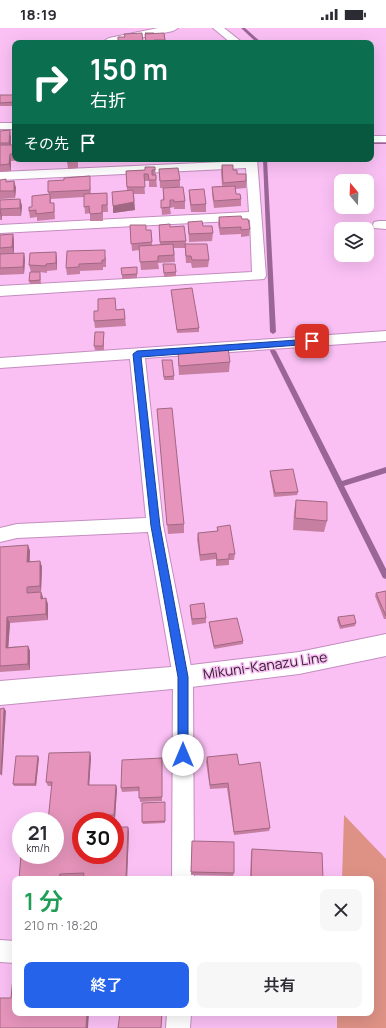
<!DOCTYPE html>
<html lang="ja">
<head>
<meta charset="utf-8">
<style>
  body { margin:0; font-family:Manrope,"Noto Sans JP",sans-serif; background:#f7f7f7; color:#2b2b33; height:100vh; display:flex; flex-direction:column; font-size:15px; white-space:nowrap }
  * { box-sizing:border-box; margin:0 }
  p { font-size:13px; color:#7c7c81 }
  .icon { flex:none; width:22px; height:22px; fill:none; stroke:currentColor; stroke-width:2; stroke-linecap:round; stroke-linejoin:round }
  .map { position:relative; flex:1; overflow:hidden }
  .drawer { position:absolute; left:12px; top:848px; width:362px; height:140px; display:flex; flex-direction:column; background:#fff; border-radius:8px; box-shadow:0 4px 16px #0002 }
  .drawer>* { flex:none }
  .banner { position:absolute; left:12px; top:12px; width:362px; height:122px; border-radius:8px; box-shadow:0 4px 16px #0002; background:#0b6e4f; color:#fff; overflow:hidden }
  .needle { width:26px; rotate:341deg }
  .fabs { position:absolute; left:334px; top:146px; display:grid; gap:8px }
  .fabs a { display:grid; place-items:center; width:40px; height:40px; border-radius:8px; background:#fff; box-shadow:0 4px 16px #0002; font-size:20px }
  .speed { position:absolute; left:12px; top:784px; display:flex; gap:8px; font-size:20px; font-weight:700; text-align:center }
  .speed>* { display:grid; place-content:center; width:52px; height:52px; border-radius:50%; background:#fff; box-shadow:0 4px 16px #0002; line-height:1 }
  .speed small { font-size:10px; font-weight:400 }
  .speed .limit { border:6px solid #d22; background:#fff; color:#111 }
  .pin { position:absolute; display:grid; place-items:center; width:34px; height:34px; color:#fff; margin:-17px; border-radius:8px; box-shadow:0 2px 6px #0006 }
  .me { position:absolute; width:44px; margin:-22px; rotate:0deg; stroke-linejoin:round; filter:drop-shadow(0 0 3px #0008) }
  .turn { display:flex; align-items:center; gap:14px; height:84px; padding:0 12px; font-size:18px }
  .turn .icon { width:52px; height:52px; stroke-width:2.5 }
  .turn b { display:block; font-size:28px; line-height:34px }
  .then { display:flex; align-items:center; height:38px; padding:0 12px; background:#0003; gap:8px; font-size:15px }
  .round { display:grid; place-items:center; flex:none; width:42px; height:42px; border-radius:8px; background:#f7f7f7 }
  .headline { display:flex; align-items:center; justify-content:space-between; height:68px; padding:0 12px }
  h1 { font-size:24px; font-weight:600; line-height:30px; color:#1e9e55 }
  .primary-button { display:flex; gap:8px; margin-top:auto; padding:8px 12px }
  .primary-button a { flex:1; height:46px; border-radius:8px; background:#2563eb; color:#fff; font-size:16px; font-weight:600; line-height:46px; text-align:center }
  .primary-button a+a { background:#f7f7f7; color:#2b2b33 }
  .status { display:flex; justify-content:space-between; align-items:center; height:28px; padding:0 20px; background:#fff; direction:ltr }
  .status svg { height:11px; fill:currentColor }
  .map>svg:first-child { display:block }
</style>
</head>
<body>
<div class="status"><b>18:19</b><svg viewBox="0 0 49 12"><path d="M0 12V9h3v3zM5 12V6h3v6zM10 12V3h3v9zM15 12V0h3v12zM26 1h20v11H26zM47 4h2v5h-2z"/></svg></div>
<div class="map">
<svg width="386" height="1000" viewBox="0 0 386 1000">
  <rect width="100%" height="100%" fill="#fac0f4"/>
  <polygon fill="#de9286" points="344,787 386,831 386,1000 337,1000 337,985 371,985 371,851 342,851"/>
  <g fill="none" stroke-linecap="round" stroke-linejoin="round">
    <g fill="#9a6696" fill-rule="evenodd">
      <polygon points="241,0 245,0 262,15 257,15"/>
      <rect x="371" y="114" width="15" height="2"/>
      <polygon points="263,131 267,131 276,304 273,306 270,304"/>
      <polygon points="271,321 273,321 276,323 342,453 386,439 386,445 344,458 386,541 386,551 383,550 270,323"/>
    </g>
    <g stroke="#c48dbf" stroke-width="2">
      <g id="street">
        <polygon points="158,0 178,0 173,3 115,15 105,15 104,13 109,10"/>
        <polygon points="213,0 224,0 243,15 231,15"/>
        <rect x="0" y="95" width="15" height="6"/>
        <rect x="371" y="108" width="15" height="6"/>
        <polygon points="245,131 257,131 266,248 264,251 0,268 0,258 252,244 250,192 0,205 0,197 249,184 246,140 0,152 0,144 245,133"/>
        <polygon points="379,193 386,193 386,201 374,200 373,197 374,194"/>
        <polygon points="386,303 386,313 145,330 163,497 193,649 194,851 172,851 173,649 148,504 17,510 0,514 0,500 17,496 146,490 130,331 0,340 0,330"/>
        <polygon points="0,912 15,913 15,935 0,934"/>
        <polygon points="167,985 191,985 190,1000 166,1000"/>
      </g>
    </g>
    <g stroke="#c48dbf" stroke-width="2">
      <polygon id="secondary" points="386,606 386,628 299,646 183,660 0,677 0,653 183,638 299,624"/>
    </g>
    <use href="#street" fill="#fff" fill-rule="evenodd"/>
    <use href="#secondary" fill="#fff" fill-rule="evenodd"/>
  </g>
  <g fill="#c67fa1">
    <polygon points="145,5 154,6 165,12 166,15 146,15"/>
    <polygon points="118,9 143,15 118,15"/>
    <rect x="0" y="67" width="15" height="11"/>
    <polygon points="0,103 11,109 11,117 15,117 15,131 29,131 29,132 11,133 11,143 0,144"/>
    <polygon points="63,131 90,131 90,132 78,132 78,140 68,141 67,133 63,133"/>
    <polygon points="99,131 122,131 99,132"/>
    <rect x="179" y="131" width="8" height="3"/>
    <polygon points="219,131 233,131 233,132 220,133"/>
    <polygon points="222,137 233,142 246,153 246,160 235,161 236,166 241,171 241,178 214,180 212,166 212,159 222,158 221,144"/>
    <polygon points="155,139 157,159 149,159 149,153 144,153 145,166 134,166 135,182 113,185 127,163 126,143 145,142"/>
    <polygon points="159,141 180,152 180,159 160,160"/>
    <polygon points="0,152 7,154 14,153 16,160 15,170 1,171 0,172 20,171 22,178 21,188 2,188 2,192 0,192"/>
    <polygon points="90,156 91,166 107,165 108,184 103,184 103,193 90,193 90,185 85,186 84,169 51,171 51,175 54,175 55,191 37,193 37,189 30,190 29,183 32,179 49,166 48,164"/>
    <polygon points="163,160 185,173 185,181 174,181 174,179 170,180 171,186 162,187 161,172 163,172"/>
    <polygon points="189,162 206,176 206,184 191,184 189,169"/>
    <polygon points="219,189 242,191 250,201 249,208 241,209 241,206 220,207 218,196"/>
    <polygon points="188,194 203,198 213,205 212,213 189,214"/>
    <polygon points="130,197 146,202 151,202 152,217 160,217 159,197 170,199 186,213 186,216 209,232 208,239 192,240 191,235 186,235 185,220 174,220 175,234 158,235 159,241 141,242 139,222 132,223"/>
    <polygon points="13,206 14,213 14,226 24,225 25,232 24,246 0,247 0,207"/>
    <polygon points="56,224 57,231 57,242 47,243 47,245 40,244 41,256 30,256 29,253 34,244 31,244 29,237"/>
    <polygon points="106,229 106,239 103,239 103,242 80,243 80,246 67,247 66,240"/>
    <polygon points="163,236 176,244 176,248 164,249"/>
    <polygon points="137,239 137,250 122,251 122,247"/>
    <polygon points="171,262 199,300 199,304 177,305"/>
    <polygon points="124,281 126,298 95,300 94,293 116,282"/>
    <polygon points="104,304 104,322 95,322 94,318"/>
    <polygon points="178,324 230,334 229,344 179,347 178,333"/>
    <polygon points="162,332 174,348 174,352 164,352"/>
    <polygon points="157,381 184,496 184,505 168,506"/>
    <polygon points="270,443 298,464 297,467 274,469 270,446"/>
    <polygon points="296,472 327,493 324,504 293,502 294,484"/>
    <polygon points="217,499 235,526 234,532 229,532 229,537 216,538 216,531 200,533 197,511 198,505 217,503"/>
    <polygon points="28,517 30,523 30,533 40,533 42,539 41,564 43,571 48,576 48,592 10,595 8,619 28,618 30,623 30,642 0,644 0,519"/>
    <polygon points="386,563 386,591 384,591 375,568 376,565"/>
    <polygon points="190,577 206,590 206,595 192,597 190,583"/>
    <polygon points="338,589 356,595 355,598 340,601 337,592"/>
    <polygon points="209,594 243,613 243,616 214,621 209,597"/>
    <polygon points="91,729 89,757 116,757 117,761 115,791 90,791 81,827 129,803 127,851 83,851 84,848 61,849 21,827 55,827 51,758 48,758 46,754"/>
    <polygon points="207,729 239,737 270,800 269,803 234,807 227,760 210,761 206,734"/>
    <polygon points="39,730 36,758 14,758 13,756"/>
    <polygon points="162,730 162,773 140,774 139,763 122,764 121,760"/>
    <polygon points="165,774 165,795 143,796 142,794"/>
    <polygon points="192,813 234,845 233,848 191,847"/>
    <polygon points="252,821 323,851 250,851 251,824"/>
  </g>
  <g fill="#a16883">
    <polygon points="10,102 11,109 11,122 9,115"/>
    <polygon points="10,126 11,133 11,143 9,136"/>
    <polygon points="14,153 16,160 15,170 14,163"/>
    <polygon points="20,171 22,178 21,188 20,180"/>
    <polygon points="134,174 135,182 113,185 113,178"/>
    <polygon points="0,181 2,188 2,192 0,185"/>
    <polygon points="13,206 14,213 14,226 12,219"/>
    <polygon points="56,224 57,231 57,242 56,235"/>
    <polygon points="24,225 25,232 24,246 23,239"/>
    <polygon points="28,517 30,523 29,540 27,534"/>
    <polygon points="40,533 42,539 41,564 40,558"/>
    <polygon points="41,564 43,569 43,577 41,571"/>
    <polygon points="46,570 48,576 48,592 46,586"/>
    <polygon points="7,589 10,595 8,625 6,620"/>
    <polygon points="28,618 30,623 30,642 28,636"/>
    <polygon points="4,680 6,683 2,748 1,746"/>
    <polygon points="90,724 91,729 89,761 88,757"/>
    <polygon points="38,728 39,730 36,758 35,756"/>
    <polygon points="116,757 117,761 115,791 114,787"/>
    <polygon points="89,787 90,791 90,793 88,793"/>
    <polygon points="128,799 129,803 127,851 126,851"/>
    <polygon points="60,846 61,849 61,851 59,851"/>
    <polygon points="87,985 89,985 88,1000 86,1000"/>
  </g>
  <g fill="#e694bb" stroke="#a16883">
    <polygon points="142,5 143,15 131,15 118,13 118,9 125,9 124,6"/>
    <polygon points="145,5 154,5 154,6 146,6"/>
    <polygon points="164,5 165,12 154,12 154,14 146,15 145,6"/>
    <polygon points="209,13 210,15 183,15 183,14"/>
    <polygon points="215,13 230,13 230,14 235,14 235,15 215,15"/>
    <polygon points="0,67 15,67 15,74 0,75"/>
    <polygon points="10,102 9,115 0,115 0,103"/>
    <polygon points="0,117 15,117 15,126 10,126 9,136 0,137"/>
    <polygon points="67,131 77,131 77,133 67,134"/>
    <polygon points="222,137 233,137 233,142 237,142 237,146 246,146 246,153 223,155"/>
    <polygon points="145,139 155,139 155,142 152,142 152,147 156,147 156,152 149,152 148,146 144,146 145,159 127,159 126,143 145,142"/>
    <polygon points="178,140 180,152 160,153 159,141"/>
    <polygon points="90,148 90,162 48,164 48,153 64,152 64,150"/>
    <polygon points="6,151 6,154 14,153 14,163 0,163 0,152"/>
    <polygon points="235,158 236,166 240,166 241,171 214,173 212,159"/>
    <polygon points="183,159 185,173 174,174 174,172 170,172 170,179 161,180 161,172 164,172 163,160"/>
    <polygon points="204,161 206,176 191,177 189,162"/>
    <polygon points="133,162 134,174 113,178 112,164"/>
    <polygon points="107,165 107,177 102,177 102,185 90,186 89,178 84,179 84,166"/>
    <polygon points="50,166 50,175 54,175 54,184 36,186 36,182 29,183 29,179 32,179 32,168"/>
    <polygon points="20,171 20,180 0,181 0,184 0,172"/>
    <polygon points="241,188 242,191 248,191 250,201 241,202 241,199 220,200 219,189"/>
    <polygon points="202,193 203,198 212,198 213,205 189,206 188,194"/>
    <polygon points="170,196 170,199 184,198 186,213 160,214 159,197"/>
    <polygon points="130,197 146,197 146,202 151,202 152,214 131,216"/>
    <polygon points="13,206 12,219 0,220 0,207"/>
    <polygon points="173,216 174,227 158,228 158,233 140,234 139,218"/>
    <polygon points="185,216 207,216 209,232 192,232 191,228 186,228"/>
    <polygon points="105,222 105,232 102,232 102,235 79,236 79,239 66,240 67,223"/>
    <polygon points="56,224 56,235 46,236 46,238 29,237 30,225"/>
    <polygon points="24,225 23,239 0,240 0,226"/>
    <polygon points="163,236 175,236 176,244 164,245"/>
    <polygon points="137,239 137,246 122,247 121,240"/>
    <polygon points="30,244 40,244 40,252 29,253"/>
    <polygon points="192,260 199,300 177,302 171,262"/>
    <polygon points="115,270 116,282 124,281 125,291 94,293 94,283 98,283 98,271"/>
    <polygon points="95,304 104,304 103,318 94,318"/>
    <polygon points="228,320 230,334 179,338 178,324"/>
    <polygon points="162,332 172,332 174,348 164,349"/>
    <polygon points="172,380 184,496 167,497 157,381"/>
    <polygon points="293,441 298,464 275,465 270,443"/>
    <polygon points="296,472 327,474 327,493 295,490"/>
    <polygon points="230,497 235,526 229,526 229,531 217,532 216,525 200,527 198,505 218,503 217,499"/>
    <polygon points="28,517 27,534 40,533 40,558 27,559 27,565 41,564 41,571 46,570 46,586 7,589 6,620 28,618 28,636 0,638 0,519"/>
    <polygon points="386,563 386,588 376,565"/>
    <polygon points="204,575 206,590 192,591 190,577"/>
    <polygon points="354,587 356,595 341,598 338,589"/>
    <polygon points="237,590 243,613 214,618 209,594"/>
    <polygon points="4,680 1,746 0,746 0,681"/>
    <polygon points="90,724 88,757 116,757 114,787 89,787 88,793 81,793 81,827 115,827 115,799 128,799 126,851 83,851 84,845 60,846 59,851 19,851 21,827 55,827 55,793 48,793 52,754 46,754 49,725"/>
    <polygon points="237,726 239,737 260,734 270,800 234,804 228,755 210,757 207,729"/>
    <polygon points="16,728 38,728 35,756 13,756"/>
    <polygon points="162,730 162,769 139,770 139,759 121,760 122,732"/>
    <polygon points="165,774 165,793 142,794 142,775"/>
    <polygon points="192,813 234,814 234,845 191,844"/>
    <polygon points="252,821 322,825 323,851 251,851"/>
    <polygon points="14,939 15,939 15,985 87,985 86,1000 0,1000 0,970 11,970"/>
    <polygon points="120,985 162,985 161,1000 118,1000"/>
  </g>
  <polygon fill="#2563eb" stroke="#184099" points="312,311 316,313 312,316 141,329 160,498 188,649 188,727 187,730 183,732 179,730 178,727 178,649 151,498 133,326 137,323"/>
  <g text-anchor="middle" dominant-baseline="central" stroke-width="3" stroke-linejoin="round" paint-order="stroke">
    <g font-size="14" fill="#372135" stroke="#fac0f4">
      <text transform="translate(265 637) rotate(-8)">Mikuni-Kanazu Line</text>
    </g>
  </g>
</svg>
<div class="fabs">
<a><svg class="needle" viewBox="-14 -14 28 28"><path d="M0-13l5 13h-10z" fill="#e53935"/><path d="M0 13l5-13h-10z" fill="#7c7c81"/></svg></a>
<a><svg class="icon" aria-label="layers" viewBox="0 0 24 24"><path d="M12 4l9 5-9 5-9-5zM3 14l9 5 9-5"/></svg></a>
</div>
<div class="speed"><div>21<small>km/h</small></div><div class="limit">30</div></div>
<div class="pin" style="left:312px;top:313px;background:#d93025"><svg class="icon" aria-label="arrive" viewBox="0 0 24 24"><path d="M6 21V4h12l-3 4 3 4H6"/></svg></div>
<svg class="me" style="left:183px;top:727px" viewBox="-20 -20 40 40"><circle r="19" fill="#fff"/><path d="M0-13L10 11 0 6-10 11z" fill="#2563eb"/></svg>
<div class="banner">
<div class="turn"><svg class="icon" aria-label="right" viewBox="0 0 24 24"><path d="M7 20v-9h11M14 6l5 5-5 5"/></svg><div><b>150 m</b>右折</div></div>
<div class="then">その先<svg class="icon" aria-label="arrive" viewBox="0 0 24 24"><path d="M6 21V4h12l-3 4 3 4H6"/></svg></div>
</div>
<section class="drawer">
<div class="headline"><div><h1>1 分</h1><p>210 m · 18:20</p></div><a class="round"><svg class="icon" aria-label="close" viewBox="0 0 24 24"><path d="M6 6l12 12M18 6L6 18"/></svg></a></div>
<div class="primary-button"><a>終了</a><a>共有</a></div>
</section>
</div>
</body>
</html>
